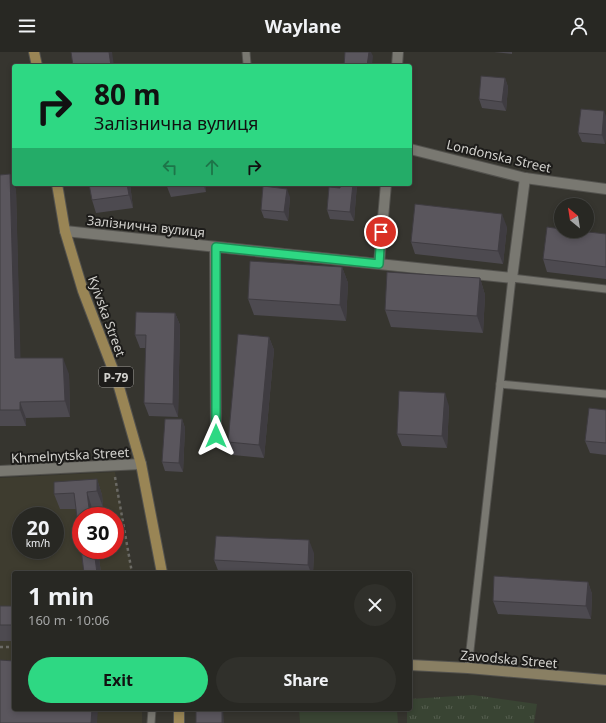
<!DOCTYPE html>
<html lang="en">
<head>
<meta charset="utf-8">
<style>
  body { margin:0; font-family:"Noto Sans",sans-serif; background:#30302b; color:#f1f3f6; height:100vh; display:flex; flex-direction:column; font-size:15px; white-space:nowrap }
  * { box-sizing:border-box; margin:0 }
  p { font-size:13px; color:#a5a6a6 }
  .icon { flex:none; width:22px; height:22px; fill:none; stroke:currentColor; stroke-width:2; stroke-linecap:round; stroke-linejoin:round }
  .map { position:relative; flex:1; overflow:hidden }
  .drawer { position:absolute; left:12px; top:519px; width:400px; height:140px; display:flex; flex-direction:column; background:#282823; border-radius:4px; box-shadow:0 2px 6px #0003,0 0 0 1px #444441 }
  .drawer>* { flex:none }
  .top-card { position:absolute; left:12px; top:12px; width:400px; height:122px; border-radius:4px; box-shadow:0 2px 6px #0003,0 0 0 1px #444441; background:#2ed883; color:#111; overflow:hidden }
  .needle { width:26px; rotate:330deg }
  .buttons { position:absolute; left:554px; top:146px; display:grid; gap:8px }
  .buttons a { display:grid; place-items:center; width:40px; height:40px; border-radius:50%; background:#282823; box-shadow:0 2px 6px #0003,0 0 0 1px #444441; font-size:20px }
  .speed { position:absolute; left:12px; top:455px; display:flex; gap:8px; font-size:20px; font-weight:700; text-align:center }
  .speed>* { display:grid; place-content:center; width:52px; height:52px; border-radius:50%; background:#282823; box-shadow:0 2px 6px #0003,0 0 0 1px #444441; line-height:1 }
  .speed small { font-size:10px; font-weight:400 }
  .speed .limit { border:6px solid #d22; background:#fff; color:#111 }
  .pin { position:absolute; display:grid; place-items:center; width:34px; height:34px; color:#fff; margin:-17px; border:2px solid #fff; border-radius:50%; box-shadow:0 1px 4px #0007 }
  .me { position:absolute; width:44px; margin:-22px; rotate:0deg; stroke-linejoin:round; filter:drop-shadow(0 0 3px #0008) }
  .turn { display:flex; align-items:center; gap:14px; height:84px; padding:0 16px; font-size:18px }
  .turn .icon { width:52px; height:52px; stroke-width:2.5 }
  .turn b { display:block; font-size:28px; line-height:34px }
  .lanes { display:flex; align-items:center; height:38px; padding:0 16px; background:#0003; justify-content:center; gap:20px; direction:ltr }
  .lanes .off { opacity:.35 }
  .round { display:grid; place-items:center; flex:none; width:42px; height:42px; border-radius:21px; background:#30302b }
  .head { display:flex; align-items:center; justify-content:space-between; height:68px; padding:0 16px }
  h1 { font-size:24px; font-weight:700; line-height:30px }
  .primary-button { display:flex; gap:8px; margin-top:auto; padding:8px 16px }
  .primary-button a { flex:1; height:46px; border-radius:24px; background:#2ed883; color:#111; font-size:16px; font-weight:700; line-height:46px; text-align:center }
  .primary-button a+a { background:#30302b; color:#f1f3f6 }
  header { display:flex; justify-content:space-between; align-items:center; height:52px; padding:0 16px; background:#282823; font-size:18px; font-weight:700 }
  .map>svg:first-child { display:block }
</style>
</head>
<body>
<header><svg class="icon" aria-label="menu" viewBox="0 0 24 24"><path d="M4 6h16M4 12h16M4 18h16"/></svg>Waylane<svg class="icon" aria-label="person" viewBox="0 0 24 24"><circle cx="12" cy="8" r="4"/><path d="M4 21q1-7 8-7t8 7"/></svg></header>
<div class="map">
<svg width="606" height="671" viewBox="0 0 606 671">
  <defs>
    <pattern id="park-tufts" width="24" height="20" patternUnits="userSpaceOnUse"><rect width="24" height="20" fill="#394433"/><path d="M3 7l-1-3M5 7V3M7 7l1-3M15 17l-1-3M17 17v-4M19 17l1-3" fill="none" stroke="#555e4f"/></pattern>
  </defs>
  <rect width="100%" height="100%" fill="#36352f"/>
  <path fill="#3e3c2f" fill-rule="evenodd" d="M115,420L132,521H14V657H142V671H0V426ZM21,464H55V498H21ZM81,464H115V498H81Z"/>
  <polygon fill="#394433" points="299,657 397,657 398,671 300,671"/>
  <polygon fill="url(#park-tufts)" points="473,643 537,652 534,671 407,671 407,657 410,657 410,647"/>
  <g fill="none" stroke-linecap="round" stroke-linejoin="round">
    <g stroke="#53524e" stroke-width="9">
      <g id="lane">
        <polyline points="246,0 247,12"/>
        <polyline points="500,332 606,342"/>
        <polyline points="468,616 512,226 606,237"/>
        <polyline points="151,671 152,657"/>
      </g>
    </g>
    <g stroke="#53524e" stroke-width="12">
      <g id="street">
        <polyline points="397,14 398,0"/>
        <polyline points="410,97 525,126 606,137"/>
        <polyline points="65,179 512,226 525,126"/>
        <polyline points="215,195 216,384"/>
        <polyline points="379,212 386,132"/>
        <polyline points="0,419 141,412"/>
      </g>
    </g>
    <g stroke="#53524e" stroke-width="12">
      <polyline id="secondary" points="410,613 468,616 606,628"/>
    </g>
    <g stroke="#53524e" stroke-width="12">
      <g id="primary">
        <polyline points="34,0 37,14"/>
        <polyline points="57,132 65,179 83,239 117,328 141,412 162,521"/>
        <polyline points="179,657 179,671"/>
      </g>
    </g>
    <g stroke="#6b6a65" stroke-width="2.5" stroke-dasharray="3 3" stroke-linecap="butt">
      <polyline points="115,425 132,521"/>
      <polyline points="0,595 14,595"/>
    </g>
    <use href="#lane" stroke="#797871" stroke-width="7"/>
    <use href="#street" stroke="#797871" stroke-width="10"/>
    <use href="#secondary" stroke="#897f63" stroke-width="10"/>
    <use href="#primary" stroke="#998555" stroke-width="10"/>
  </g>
  <g fill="#4d4a50">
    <polygon points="494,0 512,0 512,2"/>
    <polygon points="505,26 508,35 506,59 482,56 479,47"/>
    <polygon points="606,64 606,83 605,92 582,90 578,81"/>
    <polygon points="10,122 16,138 20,306 69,322 70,365 26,366 26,374 0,374 0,123"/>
    <polygon points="130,132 133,156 96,161 92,148"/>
    <polygon points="166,132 205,132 206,140 171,145"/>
    <polygon points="341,132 357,132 354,169 330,167 327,158 340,136"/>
    <polygon points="290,145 288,169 264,166 261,158"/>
    <polygon points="507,175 503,212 415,202 411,190"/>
    <polygon points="606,182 606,227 547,220 543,207"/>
    <polygon points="342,215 348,231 346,269 254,263 248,247"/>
    <polygon points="480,226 485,243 483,281 391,275 385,258"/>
    <polygon points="175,261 180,273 178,365 149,364 144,351 146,296 140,296 135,283"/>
    <polygon points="269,285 274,298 264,406 233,403 228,390"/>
    <polygon points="449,354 447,396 402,394 397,382"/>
    <polygon points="606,358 606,403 590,401 585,389"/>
    <polygon points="182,367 185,376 183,420 165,419 162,410"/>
    <polygon points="97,427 102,443 103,455 92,456 93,464 81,464 98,498 101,521 84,521 76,457 60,457 54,442"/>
    <polygon points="314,501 313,521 219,521 214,508"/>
    <polygon points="588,530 592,542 591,567 498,562 493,549"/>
    <rect x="0" y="554" width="14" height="35"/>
  </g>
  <g fill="#3f3c41">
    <polygon points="109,0 112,0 114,14 111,14"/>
    <polygon points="369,0 371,0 373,4 372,14 367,14"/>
    <polygon points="505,26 508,35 506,59 502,50"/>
    <polygon points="604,59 606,64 606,83 605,92 602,83"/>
    <polygon points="10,122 16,138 21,322 15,306"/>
    <polygon points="127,132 130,132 133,156 129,143"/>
    <polygon points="203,132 205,132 206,140"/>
    <polygon points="353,132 357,132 354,169 350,160"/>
    <polygon points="287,137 290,145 288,169 284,160"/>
    <polygon points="502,162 507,175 503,212 498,199"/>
    <polygon points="342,215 348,231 346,269 340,253"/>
    <polygon points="480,226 485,243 483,281 477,264"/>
    <polygon points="175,261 180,273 178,365 173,352"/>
    <polygon points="269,285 274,298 264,406 259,393"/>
    <polygon points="63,306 69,322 70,365 65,349"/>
    <polygon points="445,341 449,354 447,396 442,384"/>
    <polygon points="20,350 26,366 26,374 20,358"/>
    <polygon points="182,367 185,376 183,420 179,411"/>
    <polygon points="97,427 102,443 103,455 97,439"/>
    <polygon points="87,440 92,456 93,464 90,464"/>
    <polygon points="309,488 314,501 313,521 311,521 308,513"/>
    <polygon points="94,498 98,498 101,521 97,521"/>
    <polygon points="588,530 592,542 591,567 586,554"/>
    <polygon points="92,657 98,657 97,671 91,671"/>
    <polygon points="222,657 223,657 224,671 222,671"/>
  </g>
  <g fill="#5a565d" stroke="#3f3c41">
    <polygon points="71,0 109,0 111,14 73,14"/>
    <polygon points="345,0 369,0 367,14 344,14"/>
    <polygon points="481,24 505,26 502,50 479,47"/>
    <polygon points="581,57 604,59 602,83 578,81"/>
    <polygon points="10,122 15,306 63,306 65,349 20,350 20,358 0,358 0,123"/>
    <polygon points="89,132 127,132 129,143 92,148"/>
    <polygon points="341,132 353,132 350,160 327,158 329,135 340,136"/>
    <polygon points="263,134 287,137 284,160 261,158"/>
    <polygon points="415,152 502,162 498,199 411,190"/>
    <polygon points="547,175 561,177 561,179 580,179 606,182 606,215 543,207"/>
    <polygon points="250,209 342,215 340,253 248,247"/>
    <polygon points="387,220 480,226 477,264 385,258"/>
    <polygon points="136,260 175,261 173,352 144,351 146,283 135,283"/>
    <polygon points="238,282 269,285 259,393 228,390"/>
    <polygon points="399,339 445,341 442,384 397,382"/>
    <polygon points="589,356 606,358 606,391 585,389"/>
    <polygon points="165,367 182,367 179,411 162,410"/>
    <polygon points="97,427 97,439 87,440 90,464 81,464 81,498 94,498 97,521 84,521 74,441 54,442 54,430"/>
    <polygon points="216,484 309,488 308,513 214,508"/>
    <polygon points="494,524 588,530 586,554 493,549"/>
    <rect x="0" y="554" width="14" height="19"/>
    <polygon points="0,608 14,609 14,657 92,657 91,671 0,671"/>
    <rect x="196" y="657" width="26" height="14"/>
  </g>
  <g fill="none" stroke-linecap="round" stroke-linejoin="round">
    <g stroke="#1e8c55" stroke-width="10">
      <polyline id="route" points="216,384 216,195 379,212 381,180"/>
    </g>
    <use href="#route" stroke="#2ed883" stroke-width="7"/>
  </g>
  <g text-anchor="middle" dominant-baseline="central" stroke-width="4" stroke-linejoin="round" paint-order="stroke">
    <rect fill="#1d1c1a" stroke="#9c9b97" stroke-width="1" x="99" y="315" width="34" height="20" rx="3"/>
    <g font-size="12" font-weight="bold" fill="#d2d1cd">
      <text x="116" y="325">Р-79</text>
    </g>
    <g font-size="13" fill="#d2d1cd" stroke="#1d1c1a">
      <text transform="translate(499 104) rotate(13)">Londonska Street</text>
      <text transform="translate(146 174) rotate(6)">Залізнична вулиця</text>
      <text transform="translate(107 264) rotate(70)">Kyivska Street</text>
      <text transform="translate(70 403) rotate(-3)">Khmelnytska Street</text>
      <text transform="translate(509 607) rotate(5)">Zavodska Street</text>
    </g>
  </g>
</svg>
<div class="buttons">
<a><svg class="needle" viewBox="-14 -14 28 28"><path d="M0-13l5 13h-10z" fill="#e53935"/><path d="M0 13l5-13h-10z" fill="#a5a6a6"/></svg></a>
</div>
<div class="speed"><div>20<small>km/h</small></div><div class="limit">30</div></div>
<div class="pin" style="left:381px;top:180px;background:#d93025"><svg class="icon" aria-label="arrive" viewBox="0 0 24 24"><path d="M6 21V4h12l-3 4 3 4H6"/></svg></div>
<svg class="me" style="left:216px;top:384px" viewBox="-20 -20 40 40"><path d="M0-17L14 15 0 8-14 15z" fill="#2ed883" stroke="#fff" stroke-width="4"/></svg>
<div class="top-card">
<div class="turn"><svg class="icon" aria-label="right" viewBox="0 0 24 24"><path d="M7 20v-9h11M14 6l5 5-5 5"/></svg><div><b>80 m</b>Залізнична вулиця</div></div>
<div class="lanes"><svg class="icon off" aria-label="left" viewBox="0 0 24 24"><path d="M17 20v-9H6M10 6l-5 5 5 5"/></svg><svg class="icon off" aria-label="ahead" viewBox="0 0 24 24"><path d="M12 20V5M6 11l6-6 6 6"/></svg><svg class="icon" aria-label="right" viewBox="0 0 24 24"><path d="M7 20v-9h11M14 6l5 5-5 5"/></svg></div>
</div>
<section class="drawer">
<div class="head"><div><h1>1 min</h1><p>160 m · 10:06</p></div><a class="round"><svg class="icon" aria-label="close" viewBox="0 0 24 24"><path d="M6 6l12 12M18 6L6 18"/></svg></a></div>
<div class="primary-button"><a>Exit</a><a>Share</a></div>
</section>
</div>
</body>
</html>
